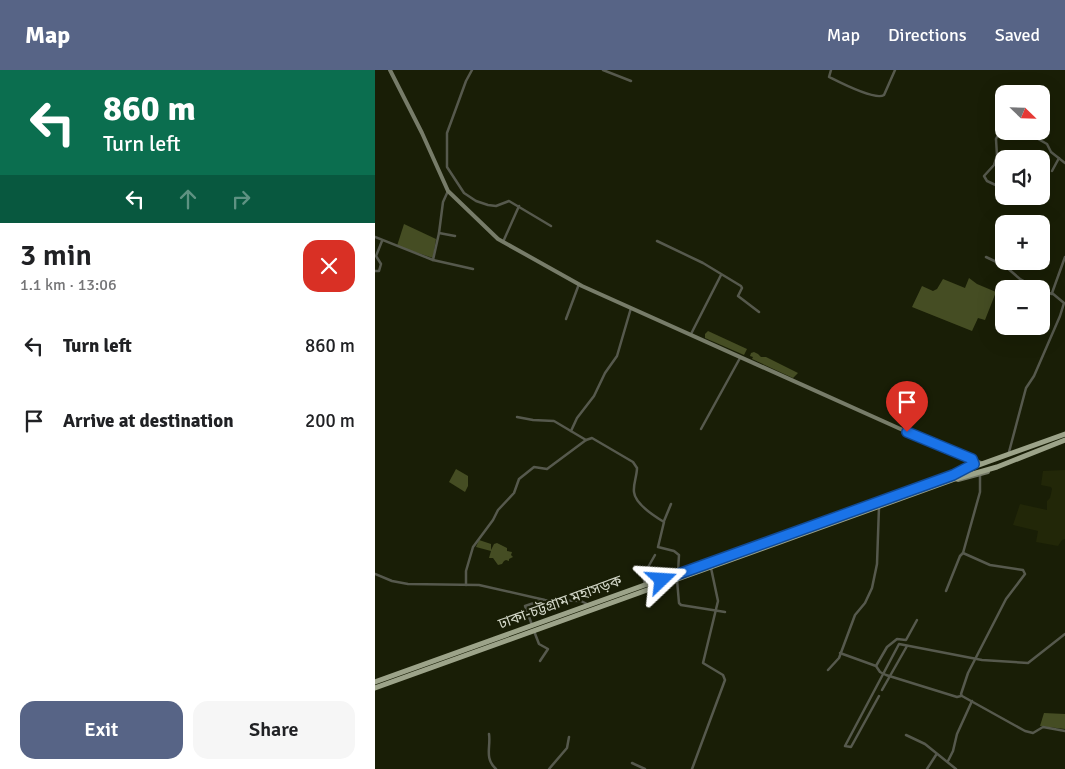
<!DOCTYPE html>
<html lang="en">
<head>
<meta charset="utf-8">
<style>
  body { margin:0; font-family:Signika,"Noto Sans Bengali",sans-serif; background:#f6f6f6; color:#202124; height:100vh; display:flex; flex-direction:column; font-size:19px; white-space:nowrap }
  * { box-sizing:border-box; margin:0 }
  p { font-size:16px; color:#757577 }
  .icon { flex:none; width:28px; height:28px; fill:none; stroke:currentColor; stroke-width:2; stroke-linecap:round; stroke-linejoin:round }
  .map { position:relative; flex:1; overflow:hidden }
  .details { display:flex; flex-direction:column; background:#fff; width:375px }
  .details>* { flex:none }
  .top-card { background:#0b6e4f; color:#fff; overflow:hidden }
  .needle { width:32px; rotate:113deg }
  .controls { position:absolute; left:620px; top:15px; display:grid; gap:10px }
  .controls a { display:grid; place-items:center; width:55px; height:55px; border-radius:10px; background:#fff; box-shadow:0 5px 20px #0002; font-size:25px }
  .pin { position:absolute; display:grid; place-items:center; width:42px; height:42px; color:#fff; margin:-51px -21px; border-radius:50% 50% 50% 0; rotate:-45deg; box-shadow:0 0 5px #0007 }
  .pin .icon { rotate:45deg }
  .me { position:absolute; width:55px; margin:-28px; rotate:70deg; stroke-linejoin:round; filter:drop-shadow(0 0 4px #0008) }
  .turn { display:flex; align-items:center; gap:18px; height:105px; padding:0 20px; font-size:22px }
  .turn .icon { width:65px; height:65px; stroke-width:2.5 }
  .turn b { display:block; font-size:35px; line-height:42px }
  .lanes { display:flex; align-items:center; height:48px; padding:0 20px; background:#0003; justify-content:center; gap:25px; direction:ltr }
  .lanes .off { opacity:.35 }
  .round { display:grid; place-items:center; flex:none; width:52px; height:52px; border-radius:15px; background:#f6f6f6 }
  .headline { display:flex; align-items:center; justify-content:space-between; height:85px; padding:0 20px }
  h1 { font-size:30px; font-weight:600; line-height:38px }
  .button { display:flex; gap:10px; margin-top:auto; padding:10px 20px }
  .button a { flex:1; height:58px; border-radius:15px; background:#576486; color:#fff; font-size:20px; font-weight:600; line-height:58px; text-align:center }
  .button a+a { background:#f6f6f6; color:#202124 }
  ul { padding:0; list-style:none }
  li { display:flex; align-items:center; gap:15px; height:75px; padding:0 20px }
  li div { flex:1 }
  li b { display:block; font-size:19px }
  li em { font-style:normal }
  header { display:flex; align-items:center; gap:30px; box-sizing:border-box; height:70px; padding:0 25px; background:#576486; color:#fff }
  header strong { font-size:24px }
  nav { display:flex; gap:28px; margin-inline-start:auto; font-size:18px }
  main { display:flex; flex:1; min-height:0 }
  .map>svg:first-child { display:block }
</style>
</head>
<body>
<header>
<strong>Map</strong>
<nav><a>Map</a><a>Directions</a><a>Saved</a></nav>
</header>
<main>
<section class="details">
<div class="top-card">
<div class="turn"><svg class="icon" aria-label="left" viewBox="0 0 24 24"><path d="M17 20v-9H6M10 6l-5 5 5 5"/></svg><div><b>860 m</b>Turn left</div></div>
<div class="lanes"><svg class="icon" aria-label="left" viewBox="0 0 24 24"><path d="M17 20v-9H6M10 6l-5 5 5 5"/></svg><svg class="icon off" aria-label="ahead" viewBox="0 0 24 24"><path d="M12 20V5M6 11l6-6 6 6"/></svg><svg class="icon off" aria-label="right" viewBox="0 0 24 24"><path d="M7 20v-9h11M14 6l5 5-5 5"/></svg></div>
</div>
<div class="headline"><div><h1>3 min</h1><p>1.1 km · 13:06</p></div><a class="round" style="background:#d93025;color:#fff"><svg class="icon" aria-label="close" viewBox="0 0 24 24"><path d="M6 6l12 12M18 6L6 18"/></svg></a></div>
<ul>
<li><svg class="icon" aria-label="left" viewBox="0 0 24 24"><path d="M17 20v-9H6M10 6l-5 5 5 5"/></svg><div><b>Turn left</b></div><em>860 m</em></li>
<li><svg class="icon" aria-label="arrive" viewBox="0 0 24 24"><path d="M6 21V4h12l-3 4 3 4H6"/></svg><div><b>Arrive at destination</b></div><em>200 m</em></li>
</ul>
<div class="button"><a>Exit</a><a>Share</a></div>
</section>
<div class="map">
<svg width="690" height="699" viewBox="0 0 690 699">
  <rect width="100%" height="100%" fill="#191e06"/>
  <polygon fill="#222708" points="690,400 690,469 687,470 683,476 661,472 663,461 638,455 645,434 672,440 672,431 675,428 677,419 676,417 666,415 668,401"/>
  <g fill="#454d23">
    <polygon points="29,154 61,169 58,188 22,176"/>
    <polygon points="594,208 602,214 621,222 610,250 603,248 597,261 537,237 547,216 558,221 562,219 568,209 590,218"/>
    <polygon points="333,261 372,279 369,285 330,268 330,264"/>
    <polygon points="379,282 383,284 386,287 391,287 423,303 418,308 377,289 378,287 375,286 376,283"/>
    <polygon points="81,399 93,406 93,416 90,422 74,412"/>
    <polygon points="104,470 116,474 116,480 119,474 122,473 132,478 132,481 137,482 136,485 138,487 134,489 134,491 131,490 129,491 127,494 123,495 118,488 114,488 116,481 101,477"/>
    <polygon points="669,643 690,644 690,659 665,656"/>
  </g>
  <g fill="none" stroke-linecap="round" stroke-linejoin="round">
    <g stroke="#56594d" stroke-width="2.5">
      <polyline points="97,0 91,11 72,63 72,97 89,123 101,131 113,135 121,136 134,131 176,156"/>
      <polyline points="228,0 256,11"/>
      <path d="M456,0L454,7C464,12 500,31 509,25L520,0"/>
      <polyline points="649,61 672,74 676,82 690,93"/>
      <polyline points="677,101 684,88"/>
      <polyline points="627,118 612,111 609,106 619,95 622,86 621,69 629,52"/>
      <polyline points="64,163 68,132 73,121"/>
      <polyline points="0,167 58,190 98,199"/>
      <polyline points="282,171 328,193 366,216 367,218 363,226 384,242"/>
      <polyline points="128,172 144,136"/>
      <polyline points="611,187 630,196 645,209 664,219"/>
      <polyline points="58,190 64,163 80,166"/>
      <polyline points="0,201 4,201 6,194 1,186 7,171"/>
      <polyline points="666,220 677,224"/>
      <polyline points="191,249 204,214"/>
      <polyline points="316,264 346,205"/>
      <polyline points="142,347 158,350 179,351 211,370"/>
      <polyline points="326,359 365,288"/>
      <polyline points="196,361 202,348 219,326 230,303 242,286 256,238"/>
      <polyline points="634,382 651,318 659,306 685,246 689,233 677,223 690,187"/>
      <polyline points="605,405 605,422 588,483 615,495 648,500 650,504 631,529 593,603 586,624 587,626 650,661 658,663 668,657 690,661"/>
      <polyline points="289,451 296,434"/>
      <polyline points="0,504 17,511 33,514 104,515 170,530 206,531 214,535"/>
      <polyline points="302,510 304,533 306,535 350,542"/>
      <path d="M91,515V501L98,477L118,450L123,440L139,423L144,409L159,397L172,399L211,370L217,368L258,392L262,398C262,406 258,414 259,422C260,434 279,446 289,452L283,477L299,481L304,485L303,502"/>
      <polyline points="270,515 268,506 280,485"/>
      <polyline points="571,521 585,486 588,483"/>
      <polyline points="157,555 150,536 168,530"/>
      <polyline points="159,561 164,574 173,579 165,591"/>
      <polyline points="465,583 501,596 505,602 511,605 582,627 586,626"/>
      <polyline points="501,596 512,577 522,569 531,570 542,550"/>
      <polyline points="453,600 464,588 480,545 490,533 497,518 502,494 504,437"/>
      <polyline points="507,620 532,576"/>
      <polyline points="504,626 476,677 470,676 524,574 607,590 653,593 690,564"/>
      <path d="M114,664C116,677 109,688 121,699"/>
      <polyline points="531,665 550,674 581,699"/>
      <polyline points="573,691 578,681 582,664 597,631"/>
      <polyline points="257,693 270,699"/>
      <polyline points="174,699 192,678 194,667"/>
      <polyline points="317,699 350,610 348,605 328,593 343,531 336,498"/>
      <polyline points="552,699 561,685"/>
    </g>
    <g stroke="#777c69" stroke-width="4">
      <polyline points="15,0 47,63 73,121 123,169 207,216 550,370 606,393"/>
      <polyline points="583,410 613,402"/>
    </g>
    <g stroke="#9ca389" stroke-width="5">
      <polyline points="0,612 690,364"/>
      <polyline points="0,618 580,409 622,397 690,370"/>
    </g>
  </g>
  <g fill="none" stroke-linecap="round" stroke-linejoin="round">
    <g stroke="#114b97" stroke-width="12">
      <polyline id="route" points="287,510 578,405 599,394 597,389 532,362"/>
    </g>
    <use href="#route" stroke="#1a73e8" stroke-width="9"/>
  </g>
  <g text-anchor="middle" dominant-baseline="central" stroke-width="4.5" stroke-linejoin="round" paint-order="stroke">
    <g font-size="15" fill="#d2d6c7" stroke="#191e06">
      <text transform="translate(185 532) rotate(-20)">ঢাকা-চট্টগ্রাম মহাসড়ক</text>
    </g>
  </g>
</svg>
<div class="controls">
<a><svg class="needle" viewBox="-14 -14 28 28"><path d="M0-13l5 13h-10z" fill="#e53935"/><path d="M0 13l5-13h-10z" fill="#757577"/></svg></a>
<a><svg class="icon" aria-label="sound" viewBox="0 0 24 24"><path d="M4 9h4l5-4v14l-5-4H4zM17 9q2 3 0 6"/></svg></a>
<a>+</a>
<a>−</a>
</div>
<div class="pin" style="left:532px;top:362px;background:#d93025"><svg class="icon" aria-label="arrive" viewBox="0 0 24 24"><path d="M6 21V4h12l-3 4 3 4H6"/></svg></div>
<svg class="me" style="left:287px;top:510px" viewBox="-20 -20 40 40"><path d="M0-17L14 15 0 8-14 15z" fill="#1a73e8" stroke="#fff" stroke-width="4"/></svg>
</div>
</main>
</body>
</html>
